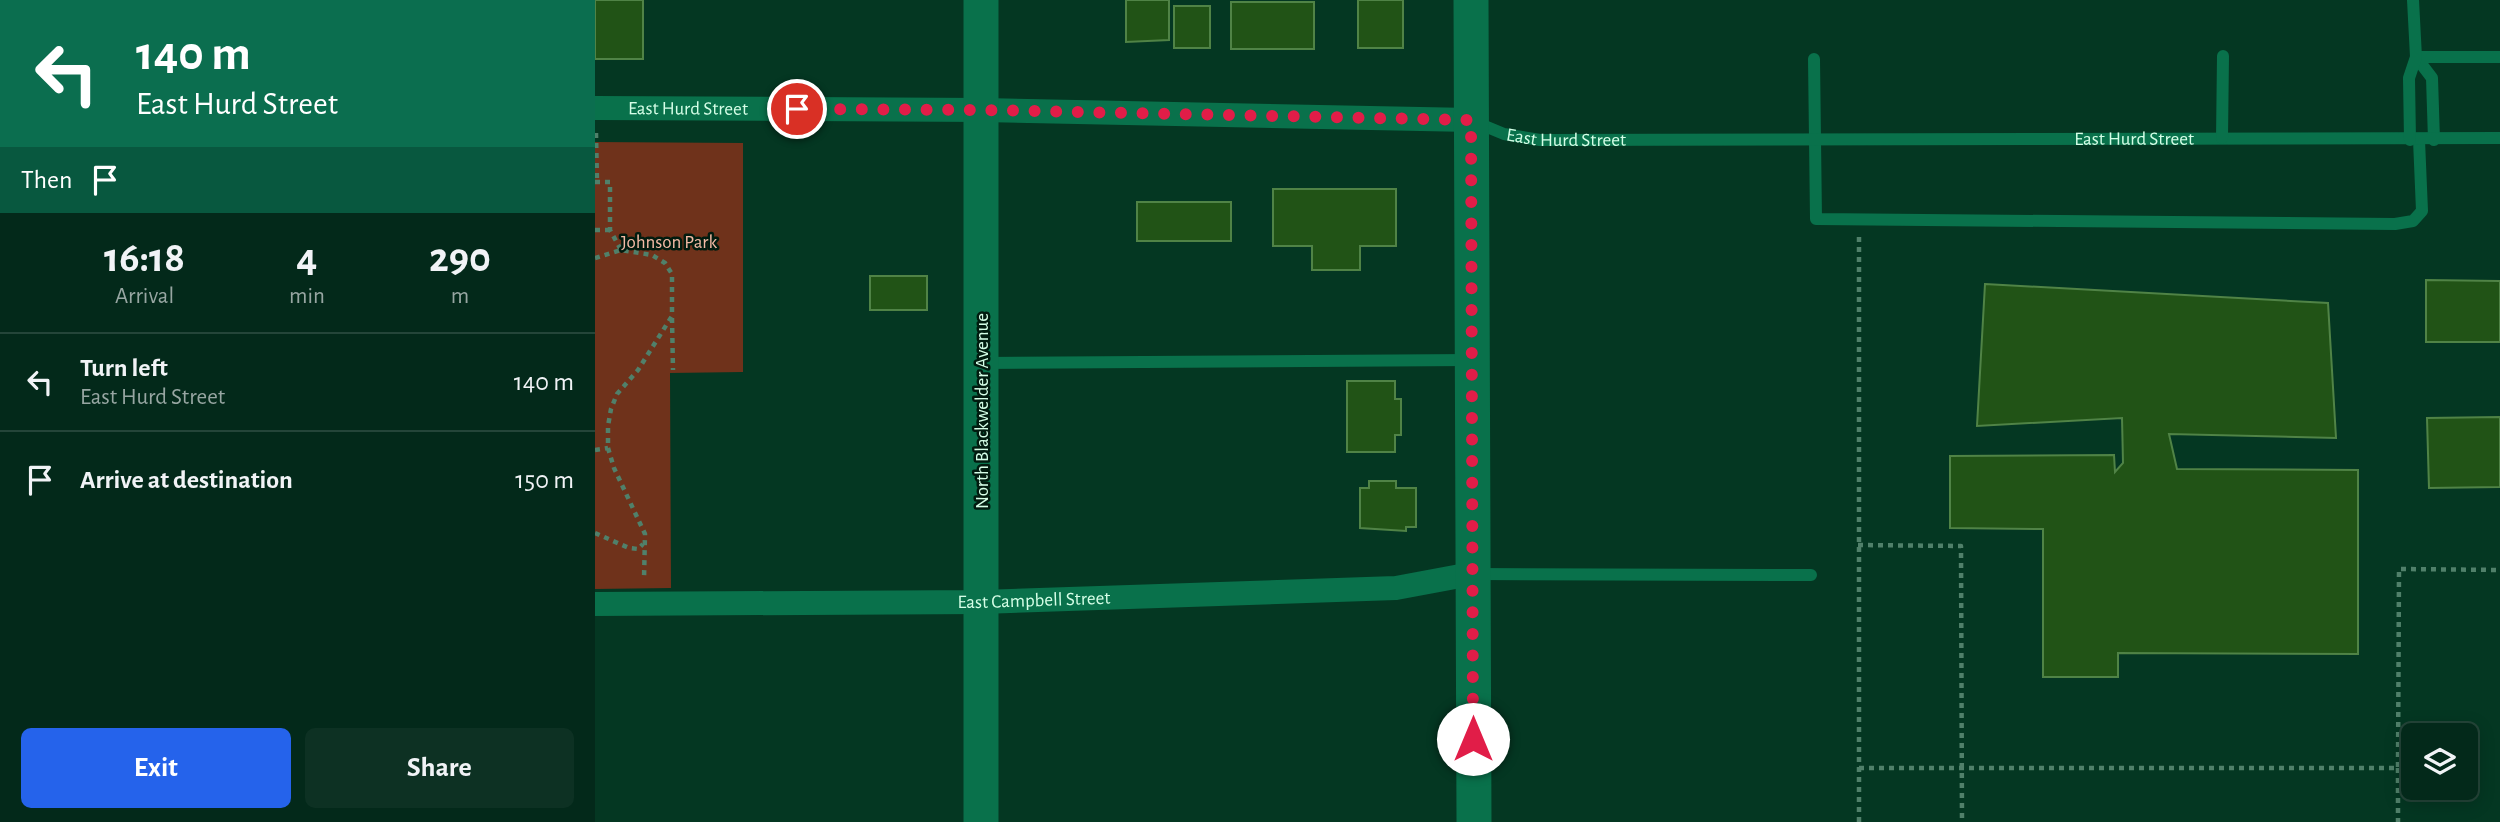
<!DOCTYPE html>
<html lang="en">
<head>
<meta charset="utf-8">
<style>
  body { margin:0; font-family:"Alegreya Sans",sans-serif; background:#0d3123; color:#f1f3f6; height:100vh; display:flex; flex-direction:column; font-size:26px; white-space:nowrap }
  * { box-sizing:border-box; margin:0 }
  p { font-size:23px; color:#97a6a2 }
  .icon { flex:none; width:38px; height:38px; fill:none; stroke:currentColor; stroke-width:2; stroke-linecap:round; stroke-linejoin:round }
  .map { position:relative; flex:1; overflow:hidden }
  .panel { display:flex; flex-direction:column; background:#03291a; width:595px }
  .panel>* { flex:none }
  .banner { background:#0b6e4f; color:#fff; overflow:hidden }
  .fabs { position:absolute; left:1806px; top:723px; display:grid; gap:14px }
  .fabs a { display:grid; place-items:center; width:77px; height:77px; border-radius:10px; background:#03291a; box-shadow:0 4px 18px #0003,0 0 0 2px #244539; font-size:35px }
  .pin { position:absolute; display:grid; place-items:center; width:60px; height:60px; color:#fff; margin:-30px; border:4px solid #fff; border-radius:50%; box-shadow:0 2px 7px #0007 }
  .me { position:absolute; width:77px; margin:-38px; rotate:0deg; stroke-linejoin:round; filter:drop-shadow(0 0 5px #0008) }
  .turn { display:flex; align-items:center; gap:24px; height:147px; padding:0 21px; font-size:32px }
  .turn .icon { width:91px; height:91px; stroke-width:2.5 }
  .turn b { display:block; font-size:49px; line-height:60px }
  .then { display:flex; align-items:center; height:66px; padding:0 21px; background:#0003; gap:14px; font-size:26px }
  .eta { display:flex; justify-content:space-evenly; align-items:center; height:119px; text-align:center }
  .eta b { font-size:42px; font-weight:700; line-height:49px }
  .cta { display:flex; gap:14px; margin-top:auto; padding:14px 21px }
  .cta a { flex:1; height:80px; border-radius:10px; background:#2563eb; color:#fff; font-size:28px; font-weight:700; line-height:80px; text-align:center }
  .cta a+a { background:#0d3123; color:#f1f3f6 }
  ul { padding:0; list-style:none }
  li { display:flex; align-items:center; gap:21px; height:98px; padding:0 21px; border-top:2px solid #244539 }
  li div { flex:1 }
  li b { display:block; font-size:26px }
  li em { font-style:normal }
  main { display:flex; flex:1; min-height:0 }
  .map>svg:first-child { display:block }
</style>
</head>
<body>
<main>
<section class="panel">
<div class="banner">
<div class="turn"><svg class="icon" aria-label="left" viewBox="0 0 24 24"><path d="M17 20v-9H6M10 6l-5 5 5 5"/></svg><div><b>140 m</b>East Hurd Street</div></div>
<div class="then">Then<svg class="icon" aria-label="arrive" viewBox="0 0 24 24"><path d="M6 21V4h12l-3 4 3 4H6"/></svg></div>
</div>
<div class="eta">
<div><b>16:18</b><p>Arrival</p></div>
<div><b>4</b><p>min</p></div>
<div><b>290</b><p>m</p></div>
</div>
<ul>
<li><svg class="icon" aria-label="left" viewBox="0 0 24 24"><path d="M17 20v-9H6M10 6l-5 5 5 5"/></svg><div><b>Turn left</b><p>East Hurd Street</p></div><em>140 m</em></li>
<li><svg class="icon" aria-label="arrive" viewBox="0 0 24 24"><path d="M6 21V4h12l-3 4 3 4H6"/></svg><div><b>Arrive at destination</b></div><em>150 m</em></li>
</ul>
<div class="cta"><a>Exit</a><a>Share</a></div>
</section>
<div class="map">
<svg width="1905" height="822" viewBox="0 0 1905 822">
  <rect width="100%" height="100%" fill="#043722"/>
  <polygon fill="#6f321b" points="0,142 148,143 148,372 75,373 76,588 0,589"/>
  <g fill="#215316" stroke="#508346" stroke-width="2">
    <rect x="0" y="0" width="48" height="59"/>
    <polygon points="531,0 574,0 574,40 531,42"/>
    <rect x="763" y="0" width="45" height="48"/>
    <rect x="636" y="2" width="83" height="47"/>
    <rect x="579" y="6" width="36" height="42"/>
    <polygon points="678,189 801,189 801,246 765,246 765,270 717,270 717,246 678,246"/>
    <rect x="542" y="202" width="94" height="39"/>
    <rect x="275" y="276" width="57" height="34"/>
    <polygon points="1831,280 1905,281 1905,342 1831,342"/>
    <polygon points="1390,284 1733,303 1741,438 1574,434 1582,469 1763,470 1763,654 1523,653 1523,677 1448,677 1448,529 1355,528 1355,456 1519,455 1520,472 1528,463 1527,418 1382,426"/>
    <polygon points="752,381 800,381 800,399 806,399 806,435 800,435 800,452 752,452"/>
    <polygon points="1905,417 1905,487 1834,488 1832,418"/>
    <polygon points="774,481 801,481 801,488 821,488 821,527 811,527 811,531 765,528 765,488 774,488"/>
  </g>
  <g fill="none" stroke-linecap="round" stroke-linejoin="round">
    <g stroke="#50806a" stroke-width="4.5" stroke-dasharray="5 5" stroke-linecap="butt">
      <polyline points="1,133 2,182"/>
      <polyline points="0,182 15,182 15,230 26,250"/>
      <polyline points="0,230 15,230"/>
      <polyline points="0,258 26,250 57,255 70,263 77,274 77,316 43,370 22,394 16,409 13,426 13,448 19,468 50,534 49,580"/>
      <polyline points="77,318 78,370"/>
      <polyline points="0,450 13,448"/>
      <polyline points="0,533 34,548 43,549 48,544"/>
      <polyline points="1263,545 1366,546 1367,822"/>
      <polyline points="1264,768 1803,768 1804,569 1905,570"/>
      <polyline points="1803,768 1803,822"/>
      <polyline points="1264,822 1264,237"/>
    </g>
    <g stroke="#09714b" stroke-width="12">
      <polyline points="1821,57 1837,78 1839,140"/>
      <polyline points="1821,57 1905,57"/>
      <polyline points="1219,59 1221,219 1800,224 1818,221 1827,211 1824,140"/>
      <path id="s1" d="M880,122L909,134L945,140L1905,138"/>
      <polyline points="1627,138 1628,56"/>
      <polyline points="1815,140 1814,78 1821,57 1818,0"/>
      <polyline points="387,363 876,360"/>
      <polyline points="880,574 1216,575"/>
    </g>
    <g stroke="#09714b" stroke-width="24">
      <path id="s2" d="M0,108L388,110L876,120"/>
      <path id="s3" d="M0,604L386,602L801,588L876,574"/>
    </g>
    <g stroke="#09714b" stroke-width="35">
      <polyline points="876,0 879,822"/>
      <polyline points="386,822 386,0"/>
    </g>
  </g>
  <g fill="none" stroke-linecap="round" stroke-linejoin="round">
    <polyline stroke="#e11d48" stroke-width="12" stroke-dasharray="0 21.6" points="202,109 388,110 876,120 878,739"/>
  </g>
  <g text-anchor="middle" dominant-baseline="central" stroke-width="5" stroke-linejoin="round" paint-order="stroke">
    <g font-size="19" fill="#d5fee7" stroke="#011b0f">
      <text stroke="none"><textPath href="#s2" startOffset="93">East Hurd Street</textPath></text>
      <text stroke="none"><textPath href="#s1" startOffset="94">East Hurd Street</textPath></text>
      <text stroke="none"><textPath href="#s1" startOffset="662">East Hurd Street</textPath></text>
      <text transform="translate(387 411) rotate(-90)">North Blackwelder Avenue</text>
      <text stroke="none"><textPath href="#s3" startOffset="439">East Campbell Street</textPath></text>
    </g>
    <g font-size="19" fill="#f4baa5" stroke="#011b0f">
      <text x="74" y="242">Johnson Park</text>
    </g>
  </g>
</svg>
<div class="fabs">
<a><svg class="icon" aria-label="layers" viewBox="0 0 24 24"><path d="M12 4l9 5-9 5-9-5zM3 14l9 5 9-5"/></svg></a>
</div>
<div class="pin" style="left:202px;top:109px;background:#d93025"><svg class="icon" aria-label="arrive" viewBox="0 0 24 24"><path d="M6 21V4h12l-3 4 3 4H6"/></svg></div>
<svg class="me" style="left:878px;top:739px" viewBox="-20 -20 40 40"><circle r="19" fill="#fff"/><path d="M0-13L10 11 0 6-10 11z" fill="#e11d48"/></svg>
</div>
</main>
</body>
</html>
